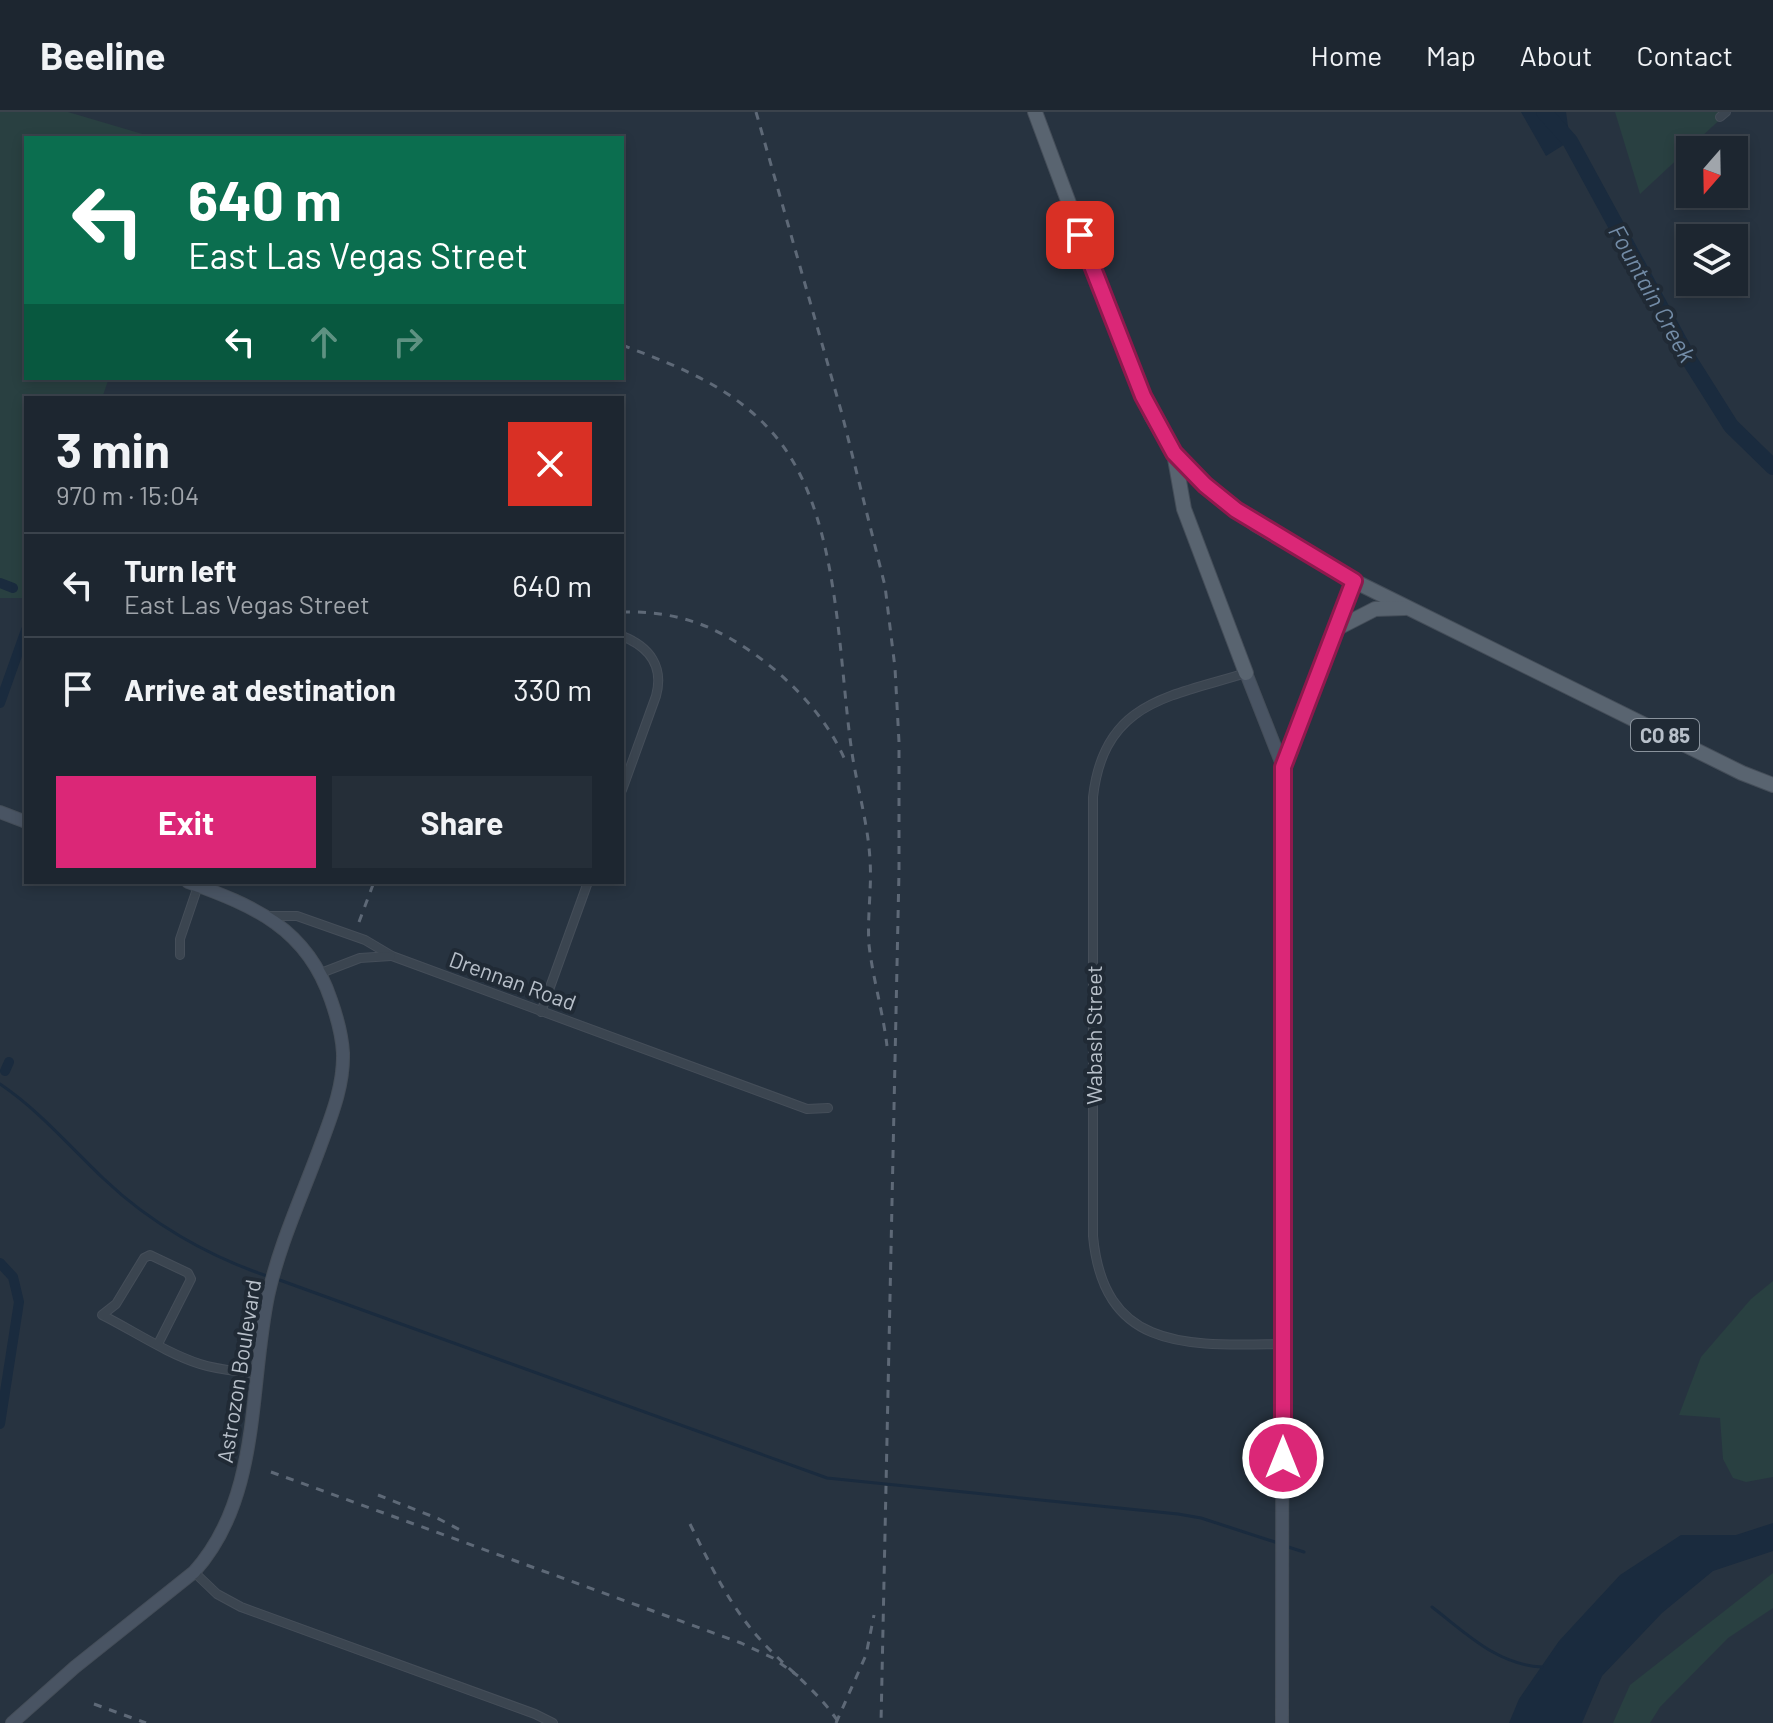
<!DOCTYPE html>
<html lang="en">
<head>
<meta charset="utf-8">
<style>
  body { margin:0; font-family:Barlow,sans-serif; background:#252e38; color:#f1f3f6; height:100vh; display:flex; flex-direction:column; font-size:30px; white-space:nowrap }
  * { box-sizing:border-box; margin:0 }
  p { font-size:26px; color:#a0a5ab }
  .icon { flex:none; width:44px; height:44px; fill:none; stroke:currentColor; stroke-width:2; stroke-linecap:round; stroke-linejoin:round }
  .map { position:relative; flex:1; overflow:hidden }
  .drawer { position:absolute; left:24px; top:284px; width:600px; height:488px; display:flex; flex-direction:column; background:#1d2630; border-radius:0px; box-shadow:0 4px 12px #0003,0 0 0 2px #3b434c }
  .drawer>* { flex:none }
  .guide { position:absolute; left:24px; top:24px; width:600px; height:244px; border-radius:0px; box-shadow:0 4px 12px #0003,0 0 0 2px #3b434c; background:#0b6e4f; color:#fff; overflow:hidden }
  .needle { width:52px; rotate:200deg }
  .buttons { position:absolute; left:1676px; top:24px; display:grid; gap:16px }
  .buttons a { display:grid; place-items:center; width:72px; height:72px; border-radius:0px; background:#1d2630; box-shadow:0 4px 12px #0003,0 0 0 2px #3b434c; font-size:40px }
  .pin { position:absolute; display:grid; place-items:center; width:68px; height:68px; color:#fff; margin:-34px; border-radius:16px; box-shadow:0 4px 12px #0006 }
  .me { position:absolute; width:88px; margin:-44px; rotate:0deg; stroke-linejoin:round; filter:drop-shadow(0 0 6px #0008) }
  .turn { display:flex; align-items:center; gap:28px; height:168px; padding:0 32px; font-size:36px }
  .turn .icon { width:104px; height:104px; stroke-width:2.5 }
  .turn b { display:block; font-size:56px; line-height:68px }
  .lanes { display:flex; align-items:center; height:76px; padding:0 32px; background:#0003; justify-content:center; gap:40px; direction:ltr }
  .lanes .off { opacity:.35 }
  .round { display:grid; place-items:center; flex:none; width:84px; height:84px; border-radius:0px; background:#252e38 }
  .overview { display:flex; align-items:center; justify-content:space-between; height:136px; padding:0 32px }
  h1 { font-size:48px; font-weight:700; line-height:60px }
  .action { display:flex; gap:16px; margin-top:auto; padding:16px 32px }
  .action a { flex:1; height:92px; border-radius:0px; background:#db2777; color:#fff; font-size:32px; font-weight:700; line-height:92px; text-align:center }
  .action a+a { background:#252e38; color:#f1f3f6 }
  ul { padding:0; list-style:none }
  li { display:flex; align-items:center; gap:24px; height:104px; padding:0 32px; border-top:2px solid #3b434c }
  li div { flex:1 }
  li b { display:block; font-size:30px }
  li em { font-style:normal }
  header { display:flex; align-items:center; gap:48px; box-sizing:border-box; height:112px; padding:0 40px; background:#1d2630; border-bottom:2px solid #3b434c }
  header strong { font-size:38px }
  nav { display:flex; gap:44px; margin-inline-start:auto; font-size:28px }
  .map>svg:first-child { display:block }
</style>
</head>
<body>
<header>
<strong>Beeline</strong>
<nav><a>Home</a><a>Map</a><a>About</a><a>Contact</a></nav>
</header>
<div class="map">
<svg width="1773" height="1611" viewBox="0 0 1773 1611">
  <rect width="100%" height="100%" fill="#273340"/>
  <g fill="#294041">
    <polygon points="0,0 68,0 156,26 26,26 26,266 109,266 102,286 26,286 26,486 0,486"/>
    <polygon points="1615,0 1728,0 1640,82"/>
    <polygon points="1773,1169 1773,1365 1746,1370 1733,1366 1723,1347 1720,1306 1679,1303 1701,1245 1751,1187"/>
    <polygon points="1773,1461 1773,1496 1728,1526 1660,1595 1650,1611 1613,1611 1630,1573"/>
  </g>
  <g fill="#1a2b3e">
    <polygon points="1521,0 1566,0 1570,29 1546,44"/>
    <polygon points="1773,1411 1773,1439 1713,1459 1662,1501 1602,1564 1582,1611 1509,1611 1519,1587 1559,1529 1620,1463 1681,1423 1736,1423"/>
  </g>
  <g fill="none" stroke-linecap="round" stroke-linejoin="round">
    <g stroke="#1a2b3e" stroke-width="3">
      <path d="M0,972C40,999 70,1035 104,1067C150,1111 208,1144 267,1164"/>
      <polyline points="274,1166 827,1366 1178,1402 1201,1406 1278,1431"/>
      <polyline points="1285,1434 1304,1440"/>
      <path d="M1432,1495C1466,1521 1497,1553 1542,1555"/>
    </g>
    <g stroke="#1a2b3e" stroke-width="10">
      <polyline points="0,471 13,476"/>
      <polyline points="0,591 26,518"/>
      <polyline points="5,959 9,950"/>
      <polyline points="0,1151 13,1165 19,1190 0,1312"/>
    </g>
    <polyline stroke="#1a2b3e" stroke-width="16" points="1544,0 1570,29 1690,249 1731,314 1773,355"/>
    <g stroke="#454e59" stroke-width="10">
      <g id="street">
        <polyline points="1720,5 1726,0"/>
        <path d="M622,524C650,535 664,555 656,584L622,678"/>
        <path d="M1246,561C1169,585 1104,589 1093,685V1124C1104,1242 1192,1233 1283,1232"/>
        <polyline points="267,804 297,804 365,828 392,844 807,997 828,996"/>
        <polyline points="180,843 180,827 198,774"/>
        <polyline points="321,861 360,846 391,844"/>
        <polyline points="541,900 588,770"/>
        <path d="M158,1232L191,1167L188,1161L150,1143L144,1146L116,1192L102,1203C134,1219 166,1241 200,1252C218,1258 239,1259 257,1262"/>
        <polyline points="194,1460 217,1482 241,1495 535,1602 553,1611"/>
      </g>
    </g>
    <g stroke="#454e59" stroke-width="14">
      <g id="secondary">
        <polyline points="1246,561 1283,655 1282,1611"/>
        <polyline points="1283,655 1354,469"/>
        <polyline points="0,700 26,710"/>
        <path d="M12,1611L75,1555L194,1460C261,1386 249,1276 268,1184C279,1133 302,1084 320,1035C331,1005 344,974 343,941C342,923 337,905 331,888C307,816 254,794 188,770"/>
      </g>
    </g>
    <g stroke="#454e59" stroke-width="16">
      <g id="primary">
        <polyline points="1035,0 1118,223 1151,303 1174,341 1205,373 1255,412 1354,469 1742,661 1773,673"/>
        <polyline points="1174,341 1184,397 1246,561"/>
        <polyline points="1334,518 1375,497 1405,496"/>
      </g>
    </g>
    <use href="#street" stroke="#3b4550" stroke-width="8"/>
    <use href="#secondary" stroke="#495463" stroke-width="12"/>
    <use href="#primary" stroke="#596470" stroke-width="14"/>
    <g stroke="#5e6977" stroke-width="3" stroke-dasharray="8 8" stroke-linecap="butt">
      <polyline points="756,0 842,302 885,474 895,556 899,630 899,759 881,1611"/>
      <path d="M622,233C682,256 739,277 780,330C839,407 838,539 851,634C856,672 868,710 870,748C872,776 867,804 869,833C873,867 883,900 887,934"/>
      <path d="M622,500C652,499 684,504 712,517C767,543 825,596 847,653"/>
      <polyline points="359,810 374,770"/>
      <polyline points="271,1360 741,1531 773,1546 798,1564"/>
      <polyline points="378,1383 439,1407 466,1421"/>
      <path d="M690,1412C710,1452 728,1491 758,1525C784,1555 817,1577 839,1611"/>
      <polyline points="94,1592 146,1611"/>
      <polyline points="836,1611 866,1543 874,1503"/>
    </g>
  </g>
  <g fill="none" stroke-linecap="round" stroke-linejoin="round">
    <g stroke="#8e194d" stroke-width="20">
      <polyline id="route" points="1080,123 1143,284 1174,341 1205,373 1236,398 1354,469 1283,655 1283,1346"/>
    </g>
    <use href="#route" stroke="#db2777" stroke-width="14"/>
  </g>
  <g text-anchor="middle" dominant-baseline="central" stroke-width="8" stroke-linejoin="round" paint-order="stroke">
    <rect fill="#202a35" stroke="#8a939d" stroke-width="2" x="1631" y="607" width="68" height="32" rx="6"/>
    <g font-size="20" font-weight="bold" fill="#b8c0ca">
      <text x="1665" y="623">CO 85</text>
    </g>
    <g font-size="22" fill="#b8c0ca" stroke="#202a35">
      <text transform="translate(513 868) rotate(20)">Drennan Road</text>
      <text transform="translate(1093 923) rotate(-90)">Wabash Street</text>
      <text transform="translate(238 1259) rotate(-81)">Astrozon Boulevard</text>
    </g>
    <g font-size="24" font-style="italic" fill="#738ca7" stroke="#202a35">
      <text transform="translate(1653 181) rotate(61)">Fountain Creek</text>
    </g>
  </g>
</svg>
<div class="buttons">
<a><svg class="needle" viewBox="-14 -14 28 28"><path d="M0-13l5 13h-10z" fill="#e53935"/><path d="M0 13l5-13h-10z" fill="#a0a5ab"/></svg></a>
<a><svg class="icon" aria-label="layers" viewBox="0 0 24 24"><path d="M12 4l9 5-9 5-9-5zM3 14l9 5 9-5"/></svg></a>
</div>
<div class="pin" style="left:1080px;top:123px;background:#d93025"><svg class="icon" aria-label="arrive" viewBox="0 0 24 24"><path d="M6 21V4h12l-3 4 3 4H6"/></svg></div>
<svg class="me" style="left:1283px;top:1346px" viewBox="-20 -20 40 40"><circle r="17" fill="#db2777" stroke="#fff" stroke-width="3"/><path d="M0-11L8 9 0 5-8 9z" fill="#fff"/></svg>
<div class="guide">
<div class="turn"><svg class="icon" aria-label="left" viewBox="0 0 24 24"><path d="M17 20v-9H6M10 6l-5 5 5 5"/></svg><div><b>640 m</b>East Las Vegas Street</div></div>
<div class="lanes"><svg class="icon" aria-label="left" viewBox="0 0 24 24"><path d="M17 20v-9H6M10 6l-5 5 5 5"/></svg><svg class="icon off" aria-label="ahead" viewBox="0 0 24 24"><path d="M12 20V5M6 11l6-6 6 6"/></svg><svg class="icon off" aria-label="right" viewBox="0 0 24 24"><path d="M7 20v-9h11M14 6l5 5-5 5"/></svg></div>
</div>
<section class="drawer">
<div class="overview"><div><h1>3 min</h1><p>970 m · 15:04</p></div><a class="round" style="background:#d93025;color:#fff"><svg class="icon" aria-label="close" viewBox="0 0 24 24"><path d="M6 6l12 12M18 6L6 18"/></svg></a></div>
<ul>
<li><svg class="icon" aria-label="left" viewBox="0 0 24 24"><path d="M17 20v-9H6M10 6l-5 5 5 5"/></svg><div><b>Turn left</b><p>East Las Vegas Street</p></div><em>640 m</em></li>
<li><svg class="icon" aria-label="arrive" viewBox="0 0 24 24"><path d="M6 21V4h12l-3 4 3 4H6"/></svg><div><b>Arrive at destination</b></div><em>330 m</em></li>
</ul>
<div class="action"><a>Exit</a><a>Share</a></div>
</section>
</div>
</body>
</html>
